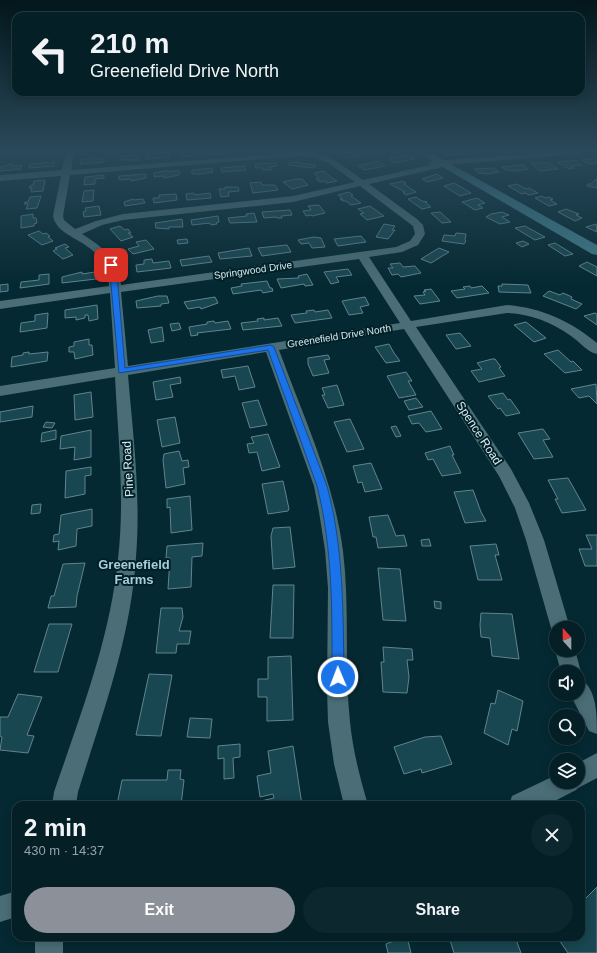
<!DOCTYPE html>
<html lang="en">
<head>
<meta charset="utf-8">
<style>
  body { margin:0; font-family:Helvetica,sans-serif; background:#0d272e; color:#f1f3f6; height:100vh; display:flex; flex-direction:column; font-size:15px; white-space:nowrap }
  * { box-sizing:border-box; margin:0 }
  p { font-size:13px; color:#97a2a7 }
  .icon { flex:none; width:22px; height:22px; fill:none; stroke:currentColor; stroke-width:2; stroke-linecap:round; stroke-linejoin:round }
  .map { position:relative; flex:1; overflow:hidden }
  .details { position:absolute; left:12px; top:801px; width:573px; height:140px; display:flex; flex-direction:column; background:#041f26; border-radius:12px; box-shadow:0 2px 10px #0003,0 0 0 1px #253d43 }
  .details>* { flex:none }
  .banner { position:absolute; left:12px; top:12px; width:573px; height:84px; border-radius:12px; box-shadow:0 2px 10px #0003,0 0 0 1px #253d43; background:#041f26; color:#f1f3f6; overflow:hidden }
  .needle { width:26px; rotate:339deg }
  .fabs { position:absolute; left:549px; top:621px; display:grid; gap:8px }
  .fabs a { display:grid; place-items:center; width:36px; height:36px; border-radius:50%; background:#041f26; box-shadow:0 2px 10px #0003,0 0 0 1px #253d43; font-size:20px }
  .pin { position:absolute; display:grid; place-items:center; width:34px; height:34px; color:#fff; margin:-17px; border-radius:8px; box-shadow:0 2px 6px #0006 }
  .me { position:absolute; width:44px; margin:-22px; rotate:359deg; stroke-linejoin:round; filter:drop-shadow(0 0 3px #0008) }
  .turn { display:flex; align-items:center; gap:14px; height:84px; padding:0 12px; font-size:18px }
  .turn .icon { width:52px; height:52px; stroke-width:2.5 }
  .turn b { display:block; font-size:28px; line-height:34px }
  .round { display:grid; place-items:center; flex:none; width:42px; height:42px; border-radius:21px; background:#0d272e }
  .head { display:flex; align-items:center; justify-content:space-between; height:68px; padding:0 12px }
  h1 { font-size:24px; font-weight:800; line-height:30px }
  .button { display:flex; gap:8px; margin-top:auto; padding:8px 12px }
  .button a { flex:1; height:46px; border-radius:24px; background:#8c9099; color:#fff; font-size:16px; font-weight:800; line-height:46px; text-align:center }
  .button a+a { background:#0d272e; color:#f1f3f6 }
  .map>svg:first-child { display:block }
</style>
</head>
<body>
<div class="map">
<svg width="597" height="953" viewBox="0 0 597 953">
  <rect width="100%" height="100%" fill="#052932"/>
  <g fill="#184651" stroke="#61848e">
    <polygon points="179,152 198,152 199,155 180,157"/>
    <polygon points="207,152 231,152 208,154"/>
    <polygon points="336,152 352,152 351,153 359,156 351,159"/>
    <polygon points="441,152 461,152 463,154 445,155"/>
    <polygon points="157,153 169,153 169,157 146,159 146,155"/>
    <polygon points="136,155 139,156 139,160 120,160 120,157"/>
    <polygon points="408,155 415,159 394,163 389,159 392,159 389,158"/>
    <polygon points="91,158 104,159 104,162 80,164 81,160"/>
    <polygon points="595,158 597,158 597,163 589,164 582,160"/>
    <polygon points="576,160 582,165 571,166 574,168 569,169 557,162"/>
    <polygon points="379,161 385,166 364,170 358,166"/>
    <polygon points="55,162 54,166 29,168 30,164"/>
    <polygon points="290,162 316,165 313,168 288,165"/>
    <polygon points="271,163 276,163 277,166 270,167 271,170 263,170 262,168 256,168 255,164"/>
    <polygon points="531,163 549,163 558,169 540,171"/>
    <polygon points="8,164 12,164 11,166 22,165 21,169 0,171 0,167 7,166"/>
    <polygon points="523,165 528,169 518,171 506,170 502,167"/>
    <polygon points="244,166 246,170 222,172 221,168"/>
    <polygon points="212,168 213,172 201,174 192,174 192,170"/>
    <polygon points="494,168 499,172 487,174 479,173 474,169"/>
    <polygon points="164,171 179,171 179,175 164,178 164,176 154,177 154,173"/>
    <polygon points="324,171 332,178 337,181 327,183 324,181 320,182 316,179 319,179 314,173"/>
    <polygon points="146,174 146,178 131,181 131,179 119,180 119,176"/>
    <polygon points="437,174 443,178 427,182 422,179"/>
    <polygon points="104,175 104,178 95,179 95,184 84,185 85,177"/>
    <polygon points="296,179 302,179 308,185 292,189 283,182"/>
    <polygon points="596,179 597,179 597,188 587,186 588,184 591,184"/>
    <polygon points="45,180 43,191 31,192 32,188 29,188 30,186 33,185 34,181"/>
    <polygon points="403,181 406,183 404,184 416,192 406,195 403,193 405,192 390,184"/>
    <polygon points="261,182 262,185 275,185 278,190 253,193 250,183"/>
    <polygon points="454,183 471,193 460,196 444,186"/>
    <polygon points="517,184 526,189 529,188 538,193 529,195 525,193 522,194 508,186"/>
    <polygon points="225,187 238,187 239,191 228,192 229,196 221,197 219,189 225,189"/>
    <polygon points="94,190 93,201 82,202 84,191"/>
    <polygon points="349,192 353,195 351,196 361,203 351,205 346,201 343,201 340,199 343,199 338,195"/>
    <polygon points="194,193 195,195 210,193 211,198 187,200 186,194"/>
    <polygon points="176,194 177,200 154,203 153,198 159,198 159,195"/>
    <polygon points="41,196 37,208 26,209 28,204 24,204 25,202 28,202 30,197"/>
    <polygon points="542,196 546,198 549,197 553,199 550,200 557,204 549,206 535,198"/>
    <polygon points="416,197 422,201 427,202 425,202 431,207 422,209 408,199"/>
    <polygon points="477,198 485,203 478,205 483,208 475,210 462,202"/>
    <polygon points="133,199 133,200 143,199 145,203 125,206 124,202"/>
    <polygon points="319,205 325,213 312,216 311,215 306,216 303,211 311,210 308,206"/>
    <polygon points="99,206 101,215 84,217 83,212 86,211 85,208"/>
    <polygon points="370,206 384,216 367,220 360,214 364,213 358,209"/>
    <polygon points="566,209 579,214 576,215 582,218 575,221 558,212"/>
    <polygon points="290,210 292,215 281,216 282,218 277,218 276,217 264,218 262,212"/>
    <polygon points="440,212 451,222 442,223 431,213"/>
    <polygon points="502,212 509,215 502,217 510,222 500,224 486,217 491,214"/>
    <polygon points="254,213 257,222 230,223 228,218 247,216 246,214"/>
    <polygon points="33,214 33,218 36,218 37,223 34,224 34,226 21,228 21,216"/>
    <polygon points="218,216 219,222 216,223 217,224 211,225 210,223 192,225 191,220"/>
    <polygon points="182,219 183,227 169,227 169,229 156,228 155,223"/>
    <polygon points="384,224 395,226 392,230 395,230 388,239 376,237"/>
    <polygon points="596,224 597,232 586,227"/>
    <polygon points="120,226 125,230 128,229 131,233 128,233 133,237 121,241 110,229"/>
    <polygon points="525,226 545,237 535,240 515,228"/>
    <polygon points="39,231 43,234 46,233 50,236 48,237 53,241 42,245 28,235"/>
    <polygon points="456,233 466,234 465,240 466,241 464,244 442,241 444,235 455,236"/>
    <polygon points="361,236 366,242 338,246 334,239"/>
    <polygon points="314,237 321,238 325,247 312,248 309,243 301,244 298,240"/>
    <polygon points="187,239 188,243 178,244 177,240"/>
    <polygon points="146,240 154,249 133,254 128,249 139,246 136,242"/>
    <polygon points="523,241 529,244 522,247 516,243"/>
    <polygon points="555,243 573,254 565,256 548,245"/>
    <polygon points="65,244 69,247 65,248 73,255 63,259 53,251 57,249 55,248"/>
    <polygon points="287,245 291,252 262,256 258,248"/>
    <polygon points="249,248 252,256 220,259 218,253"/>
    <polygon points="439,248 449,252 431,263 421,259"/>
    <polygon points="209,256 212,262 182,266 180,260"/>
    <polygon points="152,259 153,263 169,261 171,268 137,272 136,265 144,264 144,260"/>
    <polygon points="587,262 597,267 597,276 579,266"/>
    <polygon points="400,263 403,267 415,266 421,273 401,277 398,274 392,275 388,268 393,268 390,264"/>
    <polygon points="348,269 352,275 336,277 339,282 331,284 324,272"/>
    <polygon points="82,272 82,274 95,272 96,279 62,283 62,277"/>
    <polygon points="49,274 49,284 20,288 21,282 39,280 39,275"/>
    <polygon points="307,274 313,285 305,286 304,284 281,288 277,279 299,278 298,276"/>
    <polygon points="267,281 270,288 272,288 273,291 263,293 261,290 233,294 231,288 242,286 241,284"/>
    <polygon points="8,284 8,291 0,292 0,285"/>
    <polygon points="502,284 528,285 531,293 499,292 498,286 502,286"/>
    <polygon points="470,286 471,288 482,286 489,293 457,298 451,291 465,289 463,287"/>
    <polygon points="431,289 440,301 420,304 414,296 425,295 423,292 426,291 424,290"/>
    <polygon points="549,291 560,295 563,293 572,297 571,299 582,304 576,309 543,296"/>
    <polygon points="158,296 167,296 169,303 161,304 161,306 137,308 136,301"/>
    <polygon points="215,297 218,303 201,309 200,307 188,309 184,302"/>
    <polygon points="365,297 369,305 360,307 363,313 349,315 342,301"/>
    <polygon points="97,305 98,319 89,321 88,315 85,315 85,318 76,320 76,317 65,318 65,310"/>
    <polygon points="314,310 315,312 328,310 332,318 295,323 291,315 307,313 306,311"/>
    <polygon points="48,313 47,328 20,332 21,323 35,321 35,315"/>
    <polygon points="595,313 597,314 597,325 584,316"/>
    <polygon points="264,318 264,320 278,318 282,326 243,330 241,323 258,321 257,319"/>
    <polygon points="214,321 215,323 228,321 231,329 197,333 198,335 191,336 189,327 207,324 207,322"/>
    <polygon points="526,322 546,338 534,342 514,325"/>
    <polygon points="179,323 181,329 172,331 170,324"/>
    <polygon points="162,327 164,341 151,343 148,330"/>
    <polygon points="460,333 471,346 456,349 446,335"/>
    <polygon points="89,339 89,345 92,345 93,355 75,359 74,352 69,352 69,347 74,346 74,342"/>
    <polygon points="389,344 394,353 400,361 386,363 375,347"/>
    <polygon points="558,350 571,362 573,361 582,370 565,373 544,354"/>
    <polygon points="29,352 29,354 48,352 47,361 11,367 12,357 23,355 23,353"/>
    <polygon points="328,355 330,359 324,360 329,373 313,376 308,364 308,358"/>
    <polygon points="492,359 495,359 501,367 499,368 505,376 479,382 471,371 482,369 477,363"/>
    <polygon points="248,366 255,387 239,390 235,376 223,378 221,370"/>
    <polygon points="406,372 412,381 408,381 416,395 399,398 387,376"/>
    <polygon points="180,377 181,383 170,385 173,397 156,400 153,382"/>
    <polygon points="596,384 597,404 589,396 579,398 571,389"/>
    <polygon points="337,385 344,405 328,408 322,395 325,395 322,388"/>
    <polygon points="91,392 93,417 75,420 74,395"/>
    <polygon points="503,393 508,400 510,399 520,413 506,416 500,408 498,409 488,396"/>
    <polygon points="416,398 423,407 409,410 404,401"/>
    <polygon points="258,400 267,425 250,428 242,403"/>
    <polygon points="33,406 32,417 0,422 0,412"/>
    <polygon points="431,411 442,429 426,432 419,423 412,424 408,416"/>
    <polygon points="175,417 180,443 162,447 157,420"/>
    <polygon points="350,419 364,449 347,452 334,422"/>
    <polygon points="46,422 55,423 52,428 43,427"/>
    <polygon points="396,426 401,436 396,437 391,427"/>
    <polygon points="543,429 550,439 543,440 553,457 534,459 518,433"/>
    <polygon points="56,430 56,439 41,442 42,433"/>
    <polygon points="91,430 91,457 74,460 75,447 60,449 61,436"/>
    <polygon points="268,434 280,467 262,471 257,452 249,453 247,444 254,443 251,437"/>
    <polygon points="450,446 454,455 452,455 461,473 442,476 433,459 428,460 425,453"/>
    <polygon points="179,451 182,461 188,460 189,467 183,468 185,484 166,488 163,460 164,454"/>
    <polygon points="371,463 382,489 365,492 362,482 358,483 353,466"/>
    <polygon points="91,467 91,475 85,476 85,494 65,498 66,471"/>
    <polygon points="568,478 586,510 562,513 555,499 558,499 548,480"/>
    <polygon points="283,481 289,509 288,511 268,514 262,484"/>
    <polygon points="473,490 481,512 486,521 465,523 454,492"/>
    <polygon points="190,496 192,530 171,533 170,507 167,508 167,499"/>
    <polygon points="41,504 40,513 31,514 32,505"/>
    <polygon points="92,509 92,526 77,529 76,546 58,550 59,541 53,542 54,535 59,534 61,515"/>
    <polygon points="388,515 396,536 404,535 407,546 378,548 376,537 373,537 369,517"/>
    <polygon points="290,527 295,567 273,569 271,536 273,528"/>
    <polygon points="586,535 597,535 597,566 585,566 579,549 592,549"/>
    <polygon points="429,539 431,546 422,546 421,540"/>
    <polygon points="203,543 202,556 192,557 191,587 168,589 170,558 166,558 167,546"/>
    <polygon points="496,544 499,555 495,555 502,580 478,580 470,546"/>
    <polygon points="85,563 77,596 76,607 48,608 51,596 54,596 63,564"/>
    <polygon points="378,568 400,569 406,621 383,620"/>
    <polygon points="273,585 294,585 293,638 270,638"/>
    <polygon points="434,601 441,602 441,609 435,608"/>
    <polygon points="161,608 182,608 183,617 179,631 191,631 189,644 177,644 176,653 156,653"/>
    <polygon points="481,613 512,614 519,659 492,656 490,638 481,637 480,625"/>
    <polygon points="49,624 72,624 58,672 34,672"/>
    <polygon points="383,647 412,649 413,660 407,660 409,677 407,693 383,692 381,662 384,662"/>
    <polygon points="291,656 293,720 267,721 267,697 258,697 258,679 268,679 268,657"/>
    <polygon points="149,674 172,675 161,736 136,735"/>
    <polygon points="498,690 523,701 517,731 512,729 508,745 484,733 491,703 495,704"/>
    <polygon points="18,694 42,697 27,735 34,736 28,753 0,750 2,737 0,736 0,717 8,717"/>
    <polygon points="190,718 212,719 210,738 187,737"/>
    <polygon points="441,736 452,764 422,773 421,769 404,774 394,747 425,737"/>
    <polygon points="240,744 240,757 233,758 234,778 224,779 224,758 218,759 218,746"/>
    <polygon points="293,746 302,805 252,805 252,803 274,798 273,794 260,797 257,776 271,773 268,751"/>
    <polygon points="168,770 181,770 180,779 184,780 181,805 117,805 122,780 167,780"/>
    <polygon points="597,887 597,953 568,953 557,937 581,937 581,903"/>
    <polygon points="404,937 407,937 411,953 388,953 386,944"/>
    <polygon points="449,937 515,937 521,953 454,953"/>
  </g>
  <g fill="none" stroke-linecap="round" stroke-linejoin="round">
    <g fill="#4a6d76" fill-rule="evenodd">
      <path d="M66,152H74L71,170L299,152C330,153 339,163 363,180L430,165L428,163L432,161L556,152H583L579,154L444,165L439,168L369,184L417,219L423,225L425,234L418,245L402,252L369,257L411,321L507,305C542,308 570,321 597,343V354C587,352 580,342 571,336C551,322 531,314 507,313L416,327L511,469L529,503L544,540L570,628H556V636L553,635L526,540L515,508L499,476L404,329L279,350C303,416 334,481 343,551C350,608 344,665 350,722C353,751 360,778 368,805H344L334,764L328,722L327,689L328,588L325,550L319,512L314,486L266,352L128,375C133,435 141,496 136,557C131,638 102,715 78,792L76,805H52L54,792C80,716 110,639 118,559C125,498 118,437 115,377L0,396V386L115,368L110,293L0,309V301L109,286C106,237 58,243 53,216L61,176L0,181V175L62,170ZM299,156L315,157L328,163L355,182L293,196L123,214L96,221L75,229L64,220L63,216L70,175ZM360,186L413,226L415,234L410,241L396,247L121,285C118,260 102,246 82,234L102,225L123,220L293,202ZM359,259L400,323L128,366L121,292Z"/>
      <path d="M556,647V650H575L581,672L579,678C597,687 597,715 597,734L589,731L570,694H578V672H561L555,650Z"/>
      <polygon points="597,753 597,778 578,788 576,790 547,805 509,805 512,796 556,775 556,782 578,782 578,763"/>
      <polygon points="16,891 16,917 0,922 0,896"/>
      <rect x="35" y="937" width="28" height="16"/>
    </g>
    <polygon fill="#407c8a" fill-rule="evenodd" points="417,152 429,152 597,245 597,255 592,254"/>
  </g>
  <linearGradient id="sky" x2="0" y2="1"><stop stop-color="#03171c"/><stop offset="0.53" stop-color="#2a495a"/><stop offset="1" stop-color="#2a495a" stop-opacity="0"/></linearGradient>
  <rect width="597" height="285" fill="url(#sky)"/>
  <path fill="#1a73e8" stroke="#114b97" d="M109,263H113L117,274L125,368L271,345L274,347L327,486C344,548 343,613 344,677L343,681L338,683L334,681L332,677C332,613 333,549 317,486L268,350L119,373Z"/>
  <g text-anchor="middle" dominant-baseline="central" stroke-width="4" stroke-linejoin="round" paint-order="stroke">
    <g font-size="10" fill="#d7eaef" stroke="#002028">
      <text transform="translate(253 270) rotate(-8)">Springwood Drive</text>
      <text transform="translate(339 336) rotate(-9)">Greenefield Drive North</text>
    </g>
    <g font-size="12" fill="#d7eaef" stroke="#002028">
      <text transform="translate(479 433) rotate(57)">Spence Road</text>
      <text transform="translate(128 469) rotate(-93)">Pine Road</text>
    </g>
    <g font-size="13" font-weight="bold" fill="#a8ced8" stroke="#002028">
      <text x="134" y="564">Greenefield<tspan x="134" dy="15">Farms</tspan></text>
    </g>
  </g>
</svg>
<div class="fabs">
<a><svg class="needle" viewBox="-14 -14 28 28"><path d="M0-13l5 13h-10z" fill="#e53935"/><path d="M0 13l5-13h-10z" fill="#97a2a7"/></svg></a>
<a><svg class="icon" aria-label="sound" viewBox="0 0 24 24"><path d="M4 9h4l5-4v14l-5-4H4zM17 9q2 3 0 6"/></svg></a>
<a><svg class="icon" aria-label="search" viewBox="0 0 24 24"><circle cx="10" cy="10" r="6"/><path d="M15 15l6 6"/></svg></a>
<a><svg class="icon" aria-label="layers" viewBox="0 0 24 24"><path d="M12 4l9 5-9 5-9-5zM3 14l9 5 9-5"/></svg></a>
</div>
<div class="pin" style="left:111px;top:265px;background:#d93025"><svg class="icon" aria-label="arrive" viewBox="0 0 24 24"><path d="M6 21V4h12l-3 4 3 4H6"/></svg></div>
<svg class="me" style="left:338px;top:677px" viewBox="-20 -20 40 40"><circle r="17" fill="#1a73e8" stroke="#fff" stroke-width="3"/><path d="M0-11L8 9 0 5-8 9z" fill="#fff"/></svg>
<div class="banner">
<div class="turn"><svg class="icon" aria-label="left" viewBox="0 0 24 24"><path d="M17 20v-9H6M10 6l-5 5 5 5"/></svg><div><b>210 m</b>Greenefield Drive North</div></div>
</div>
<section class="details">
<div class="head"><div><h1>2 min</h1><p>430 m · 14:37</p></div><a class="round"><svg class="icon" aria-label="close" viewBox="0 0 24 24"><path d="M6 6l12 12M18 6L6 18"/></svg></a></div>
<div class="button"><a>Exit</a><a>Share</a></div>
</section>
</div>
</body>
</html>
